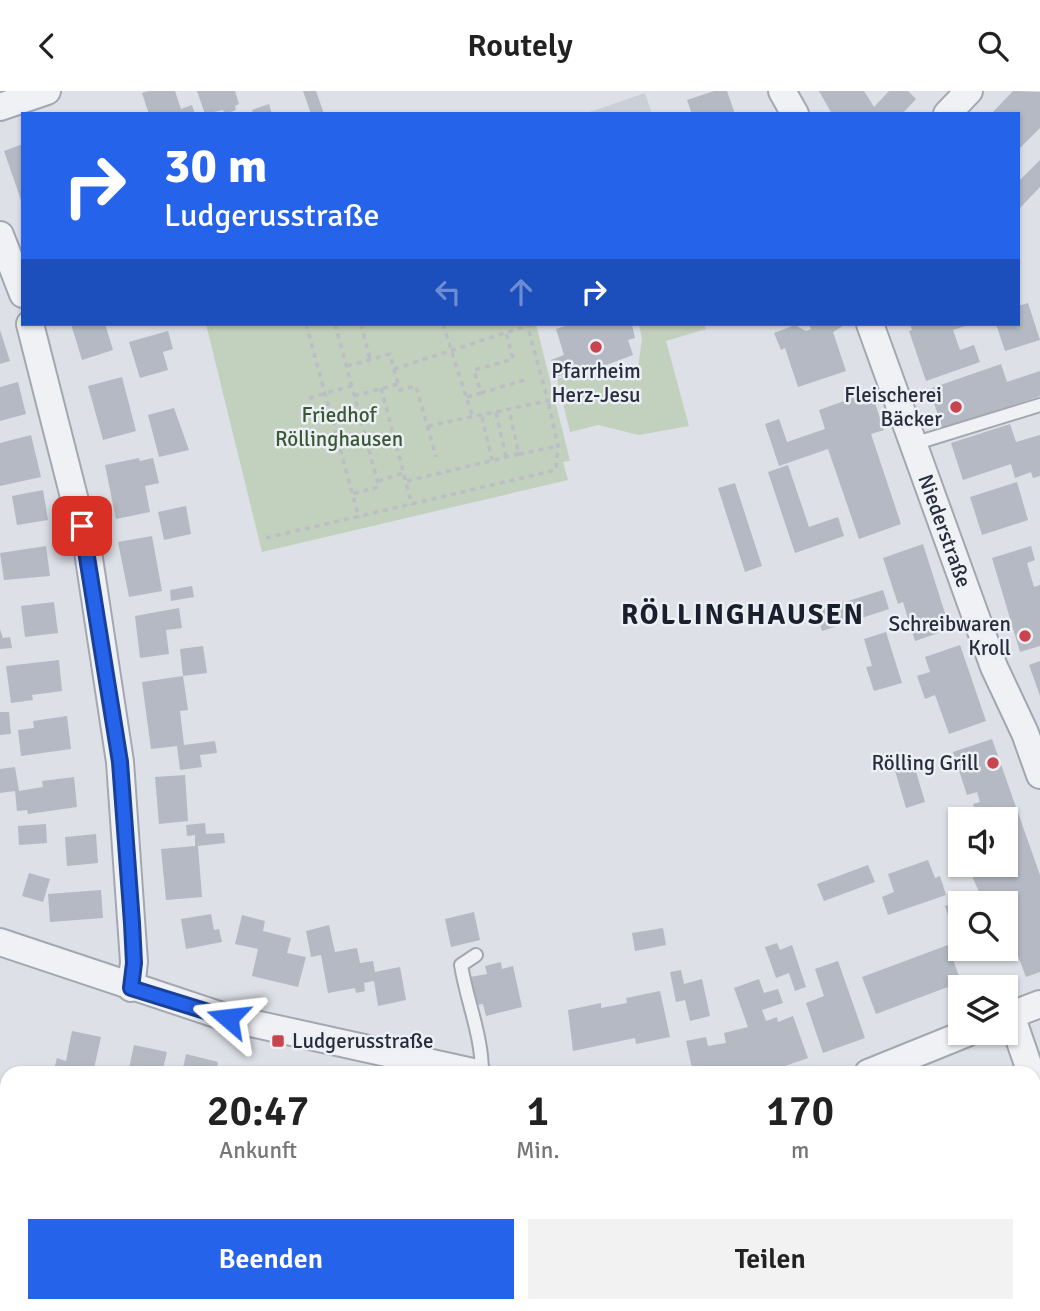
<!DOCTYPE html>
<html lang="de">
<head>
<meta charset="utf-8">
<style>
  body { margin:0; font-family:Signika,sans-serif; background:#f2f2f2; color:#222; height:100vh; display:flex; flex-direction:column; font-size:26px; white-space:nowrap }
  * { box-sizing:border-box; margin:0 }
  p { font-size:23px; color:#767676 }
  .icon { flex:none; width:38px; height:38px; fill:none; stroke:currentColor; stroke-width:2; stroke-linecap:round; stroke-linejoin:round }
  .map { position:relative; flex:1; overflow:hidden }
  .drawer { position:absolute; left:0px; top:975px; width:1041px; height:247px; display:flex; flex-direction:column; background:#fff; border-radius:21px 21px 0 0; box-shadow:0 2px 5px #0004 }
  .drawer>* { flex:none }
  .hud { position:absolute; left:21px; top:21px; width:999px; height:214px; border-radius:0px; box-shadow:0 2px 5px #0004; background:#2563eb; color:#fff; overflow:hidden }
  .fabs { position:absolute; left:948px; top:716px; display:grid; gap:14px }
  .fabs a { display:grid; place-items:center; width:70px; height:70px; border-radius:0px; background:#fff; box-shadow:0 2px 5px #0004; font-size:35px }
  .pin { position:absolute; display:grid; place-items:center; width:60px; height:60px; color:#fff; margin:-30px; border-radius:14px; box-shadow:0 4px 10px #0006 }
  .me { position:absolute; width:77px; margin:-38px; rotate:287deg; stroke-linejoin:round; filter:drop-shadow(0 0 5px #0008) }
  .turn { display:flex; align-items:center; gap:24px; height:147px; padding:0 28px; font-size:32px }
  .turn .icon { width:91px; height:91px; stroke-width:2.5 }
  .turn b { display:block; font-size:49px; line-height:60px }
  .lanes { display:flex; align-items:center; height:66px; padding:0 28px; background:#0003; justify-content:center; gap:35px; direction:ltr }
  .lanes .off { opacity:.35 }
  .eta { display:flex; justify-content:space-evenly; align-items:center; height:119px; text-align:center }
  .eta b { font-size:42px; font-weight:600; line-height:49px }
  .button { display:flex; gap:14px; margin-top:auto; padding:14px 28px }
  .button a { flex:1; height:80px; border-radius:0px; background:#2563eb; color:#fff; font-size:28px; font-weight:600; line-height:80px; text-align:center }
  .button a+a { background:#f2f2f2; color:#222 }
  header { display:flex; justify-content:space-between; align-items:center; height:91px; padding:0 28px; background:#fff; font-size:32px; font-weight:600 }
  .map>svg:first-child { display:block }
</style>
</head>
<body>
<header><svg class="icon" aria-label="back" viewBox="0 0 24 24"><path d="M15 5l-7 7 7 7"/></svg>Routely<svg class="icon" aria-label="search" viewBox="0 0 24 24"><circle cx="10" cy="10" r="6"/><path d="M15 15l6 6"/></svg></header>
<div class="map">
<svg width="1040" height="1220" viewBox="0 0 1040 1220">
  <rect width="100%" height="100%" fill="#dde0e6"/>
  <polygon fill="#cbcfd8" points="645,2 652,23 584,23"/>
  <g fill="#c2d0be">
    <polygon points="206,233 536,233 570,370 563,371 568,389 262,461"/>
    <polygon points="639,233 704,233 706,238 666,250 689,335 639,344 598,334 570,341 557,288 577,282 579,286 586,283 598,290 638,276 642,248"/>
    <polygon points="48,1215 147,1215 148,1220 50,1220"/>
    <polygon points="290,1215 473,1214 474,1220 289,1220"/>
    <polygon points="895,1215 895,1220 617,1220 616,1216"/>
  </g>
  <g fill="#b4b9c3">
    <polygon points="148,0 175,0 181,18 192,14 195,23 149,23 142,2"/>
    <polygon points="197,0 235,0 239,13 235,15 236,19 225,23 223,19 205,23"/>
    <polygon points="303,0 316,0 324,23 311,23"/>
    <polygon points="714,0 727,0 735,23 692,23 687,9"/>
    <polygon points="819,0 864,0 874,16 889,0 908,0 916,8 902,23 832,23"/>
    <polygon points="1013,0 1040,1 1040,37 1018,59 1018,23 991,23"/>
    <polygon points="269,13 272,23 253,23 252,19"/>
    <polygon points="23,53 23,112 22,112 4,60"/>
    <polygon points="1040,69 1040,96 1018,119 1018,91"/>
    <polygon points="1028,212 1040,249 1005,260 996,233 1018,233 1018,215"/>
    <polygon points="71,233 105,233 113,259 82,269"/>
    <polygon points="571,233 632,234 635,247 628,249 633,264 579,284 578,279 556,286 551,269 564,264 556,238"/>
    <polygon points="809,233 846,233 833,241 846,280 798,296 785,257 781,259 774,242 795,234 806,240 811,238"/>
    <polygon points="910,233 971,233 953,239 960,259 974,254 980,271 926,290 909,240 912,239"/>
    <polygon points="0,239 10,270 0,273"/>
    <polygon points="168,240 173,258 163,261 168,279 140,287 129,251"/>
    <polygon points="1001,273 1007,291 1040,280 1040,305 943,338 929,298"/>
    <polygon points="122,286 136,340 103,349 88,295"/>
    <polygon points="18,291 26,323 0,330 0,296"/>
    <polygon points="858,305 861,314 874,309 884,339 871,343 901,433 859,448 828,358 779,375 765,333 779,328 787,351 825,338 819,319"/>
    <polygon points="174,317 189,359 159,366 148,324"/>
    <polygon points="1010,333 1016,351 1040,344 1040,385 1033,387 1031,381 1015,387 1011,373 963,389 951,352"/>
    <polygon points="31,344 41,386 0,395 0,352"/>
    <polygon points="139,367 140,370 153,367 159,392 145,395 150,421 116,428 105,374"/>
    <polygon points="788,374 809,436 838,426 844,445 795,462 768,381"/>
    <polygon points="1017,391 1028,429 982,444 970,406"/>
    <polygon points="735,392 762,475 745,481 718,397"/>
    <polygon points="43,399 48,429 17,434 12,405"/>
    <polygon points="186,415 191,443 164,449 158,421"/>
    <polygon points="152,445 162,500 129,506 118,451"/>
    <polygon points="923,453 950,538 915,550 903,511 898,513 883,467"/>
    <polygon points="46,455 50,485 4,489 0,462"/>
    <polygon points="1031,455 1035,469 1027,472 1034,496 1040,494 1040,555 1020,561 992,467"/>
    <polygon points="192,495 194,506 171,510 170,499"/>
    <polygon points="883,499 889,518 822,540 816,520"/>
    <polygon points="54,511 58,542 25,546 21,515"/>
    <polygon points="179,517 182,537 166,539 169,563 140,567 135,525"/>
    <polygon points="0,538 3,547 10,546 12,557 0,558"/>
    <polygon points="886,541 902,592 874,600 866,576 872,575 864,548"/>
    <polygon points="960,554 986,630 949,643 935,604 925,608 917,585 930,581 925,566"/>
    <polygon points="203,555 207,582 183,585 180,558"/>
    <polygon points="59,569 62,600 32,604 33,609 11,612 6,575"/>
    <polygon points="1040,570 1040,605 1029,574"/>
    <polygon points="183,585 188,619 180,620 184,654 215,650 217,662 200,664 202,676 180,679 177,655 151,658 142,591"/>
    <polygon points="0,621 9,621 11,643 0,644"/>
    <polygon points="67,625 71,658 21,665 18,639 34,637 33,630"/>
    <polygon points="992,648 1040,784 1040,881 1026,886 1006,833 1006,812 984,812 967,774 1006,774 1006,728 978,728 973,713 980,711 977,701 967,704 953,661"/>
    <polygon points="912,667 925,711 906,717 893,673"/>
    <polygon points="15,676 19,700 43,696 42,690 74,686 77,716 28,723 27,719 17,720 15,700 0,702 0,678"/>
    <polygon points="185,684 188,730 159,733 155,686"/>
    <polygon points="205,732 206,743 224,742 225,752 198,755 202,806 166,809 161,758 195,755 195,744 187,745 186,734"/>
    <polygon points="46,733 47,752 19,754 18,735"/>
    <polygon points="96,743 98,772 67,775 65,746"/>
    <polygon points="928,769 935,787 940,785 946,804 888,824 882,806 894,801 888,783"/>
    <polygon points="868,774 875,791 824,810 817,793"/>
    <polygon points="29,782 50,788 43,811 22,805"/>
    <polygon points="101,799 103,827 50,831 48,803"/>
    <polygon points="961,810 961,860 960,860 945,815"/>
    <polygon points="474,821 480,849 451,856 445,828"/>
    <polygon points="211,823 214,839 219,838 222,851 186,858 181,828"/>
    <polygon points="242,824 265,830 263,840 291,847 287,862 306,866 298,896 252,885 258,858 235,853"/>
    <polygon points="329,834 335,861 357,857 360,872 373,870 375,881 400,876 406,909 378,915 374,890 364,892 365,900 356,902 355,897 328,902 321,864 311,866 306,840"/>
    <polygon points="663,837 666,854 635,860 632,842"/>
    <polygon points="777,852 780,859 792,854 806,896 795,900 789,882 776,887 765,856"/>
    <polygon points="948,854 961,891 876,923 862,886"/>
    <polygon points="838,870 865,947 823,962 806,912 824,905 815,878"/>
    <polygon points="501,871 502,878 513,875 522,916 486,925 483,913 476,914 470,886 487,883 485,875"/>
    <polygon points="681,879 684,893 702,888 710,925 690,930 685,909 676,911 670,881"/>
    <polygon points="759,888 764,902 778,898 783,912 762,919 766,930 777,926 778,931 793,925 808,967 765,982 693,982 686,950 706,946 708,955 726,952 724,942 748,936 734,897"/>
    <polygon points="660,900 670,946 636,953 635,947 573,960 568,919 601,912 601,917 627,912 626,907"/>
    <polygon points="72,940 101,946 93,982 53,982 57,967 66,970"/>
    <polygon points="134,954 167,961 162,982 128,982"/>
    <polygon points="186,963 218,971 216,982 182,982"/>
    <polygon points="237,975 260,981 260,982 236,982"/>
    <polygon points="1040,1122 1040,1171 1034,1172 1034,1123"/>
  </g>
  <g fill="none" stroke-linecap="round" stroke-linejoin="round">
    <g stroke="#a3a7b0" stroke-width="16">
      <g id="service">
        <polyline points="913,353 1040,314"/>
        <path d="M476,864L461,874C467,911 482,944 482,982"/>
      </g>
    </g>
    <g stroke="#a3a7b0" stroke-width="30">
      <g id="minor">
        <polyline points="782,0 795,23"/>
        <polyline points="0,16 47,0"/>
        <polyline points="947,23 969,0"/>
        <polyline points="0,144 23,203"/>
        <polyline points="30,233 88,461 120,671 134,871 131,897"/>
        <path id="s1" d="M870,233L994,576L1025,642L1040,684"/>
        <polyline points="0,851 228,927 477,982"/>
        <polyline points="1011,924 1031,982"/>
        <polyline points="1006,926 1040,913"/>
        <polyline points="868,982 967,942"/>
        <polyline points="1034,992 1040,1009"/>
        <polyline points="920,1214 921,1220"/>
      </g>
    </g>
    <g stroke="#bbbec5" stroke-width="3.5" stroke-dasharray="5 5" stroke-linecap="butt">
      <polyline points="306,233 359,427"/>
      <polyline points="335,233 379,396 352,403"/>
      <polyline points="361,233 370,268"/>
      <polyline points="443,233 472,324"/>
      <polyline points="347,275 390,263 398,293"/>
      <polyline points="394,278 533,233"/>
      <polyline points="381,297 412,414"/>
      <polyline points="481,302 528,288"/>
      <polyline points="354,305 398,293 400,299 416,295 436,366"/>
      <polyline points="467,306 481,302 474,279 513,268 506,242"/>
      <polyline points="309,307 351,295"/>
      <polyline points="496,322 506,366"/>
      <polyline points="482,326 492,369"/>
      <polyline points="428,335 548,310 527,233"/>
      <polyline points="519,363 558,355"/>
      <polyline points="378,390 404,382"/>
      <polyline points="407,390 519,363 509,319"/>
      <polyline points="266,447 556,379 558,355 548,310"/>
      <polyline points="1034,1100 1040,1099"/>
      <polyline points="686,1214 688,1220"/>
    </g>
    <use href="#service" stroke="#eff1f5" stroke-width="12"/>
    <use href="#minor" stroke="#eff1f5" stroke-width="26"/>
  </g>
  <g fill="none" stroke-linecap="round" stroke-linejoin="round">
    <g stroke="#184099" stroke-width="18">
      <polyline id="route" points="82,435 120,671 132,832 134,872 131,897 228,927"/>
    </g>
    <use href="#route" stroke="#2563eb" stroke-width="12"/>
  </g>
  <g fill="#ca444f" stroke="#eceff4" stroke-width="2.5">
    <circle cx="596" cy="256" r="7"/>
    <circle cx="956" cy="316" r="7"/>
    <circle cx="1025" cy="545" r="7"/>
    <circle cx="993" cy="672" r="7"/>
    <rect x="271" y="943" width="14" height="14" rx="3.5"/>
  </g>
  <g text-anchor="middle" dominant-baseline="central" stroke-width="5" stroke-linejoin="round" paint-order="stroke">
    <g font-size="21" fill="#272d3c" stroke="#eceff4" text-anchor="end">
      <text x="596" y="280" text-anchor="middle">Pfarrheim<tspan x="596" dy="24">Herz-Jesu</tspan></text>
      <text x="942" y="304">Fleischerei<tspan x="942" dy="24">Bäcker</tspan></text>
      <text x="1011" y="533">Schreibwaren<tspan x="1011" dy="24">Kroll</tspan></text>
      <text x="979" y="672">Rölling Grill</text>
      <text x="292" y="950" text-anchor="start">Ludgerusstraße</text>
    </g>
    <g font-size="21" fill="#395835" stroke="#eceff4">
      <text x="339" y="324">Friedhof<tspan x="339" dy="24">Röllinghausen</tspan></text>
    </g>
    <g font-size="21" fill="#272d3c" stroke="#eceff4">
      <text stroke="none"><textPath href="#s1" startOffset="220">Niederstraße</textPath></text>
    </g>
    <g font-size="28" font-weight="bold" letter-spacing="2" fill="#191f2d" stroke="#eceff4">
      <text x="743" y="524">RÖLLINGHAUSEN</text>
    </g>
  </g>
</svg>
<div class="fabs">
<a><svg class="icon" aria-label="sound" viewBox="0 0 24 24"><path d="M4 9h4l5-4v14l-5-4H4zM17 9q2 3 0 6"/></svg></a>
<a><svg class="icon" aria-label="search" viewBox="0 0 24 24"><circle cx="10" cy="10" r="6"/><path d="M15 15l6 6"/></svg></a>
<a><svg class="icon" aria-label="layers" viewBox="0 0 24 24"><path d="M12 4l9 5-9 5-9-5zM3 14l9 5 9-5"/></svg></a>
</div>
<div class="pin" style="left:82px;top:435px;background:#d93025"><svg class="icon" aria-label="arrive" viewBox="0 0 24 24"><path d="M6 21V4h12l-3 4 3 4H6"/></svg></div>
<svg class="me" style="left:228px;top:927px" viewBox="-20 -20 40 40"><path d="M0-17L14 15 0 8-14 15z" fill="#2563eb" stroke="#fff" stroke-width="4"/></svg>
<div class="hud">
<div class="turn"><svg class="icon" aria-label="right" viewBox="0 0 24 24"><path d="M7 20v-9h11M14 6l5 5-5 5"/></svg><div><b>30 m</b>Ludgerusstraße</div></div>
<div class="lanes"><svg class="icon off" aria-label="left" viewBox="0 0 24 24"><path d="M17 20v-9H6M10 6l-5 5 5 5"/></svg><svg class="icon off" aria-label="ahead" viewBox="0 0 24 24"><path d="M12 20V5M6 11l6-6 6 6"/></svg><svg class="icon" aria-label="right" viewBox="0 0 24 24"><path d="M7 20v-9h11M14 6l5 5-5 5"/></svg></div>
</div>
<section class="drawer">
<div class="eta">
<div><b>20:47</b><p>Ankunft</p></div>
<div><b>1</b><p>Min.</p></div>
<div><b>170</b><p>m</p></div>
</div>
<div class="button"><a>Beenden</a><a>Teilen</a></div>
</section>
</div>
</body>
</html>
